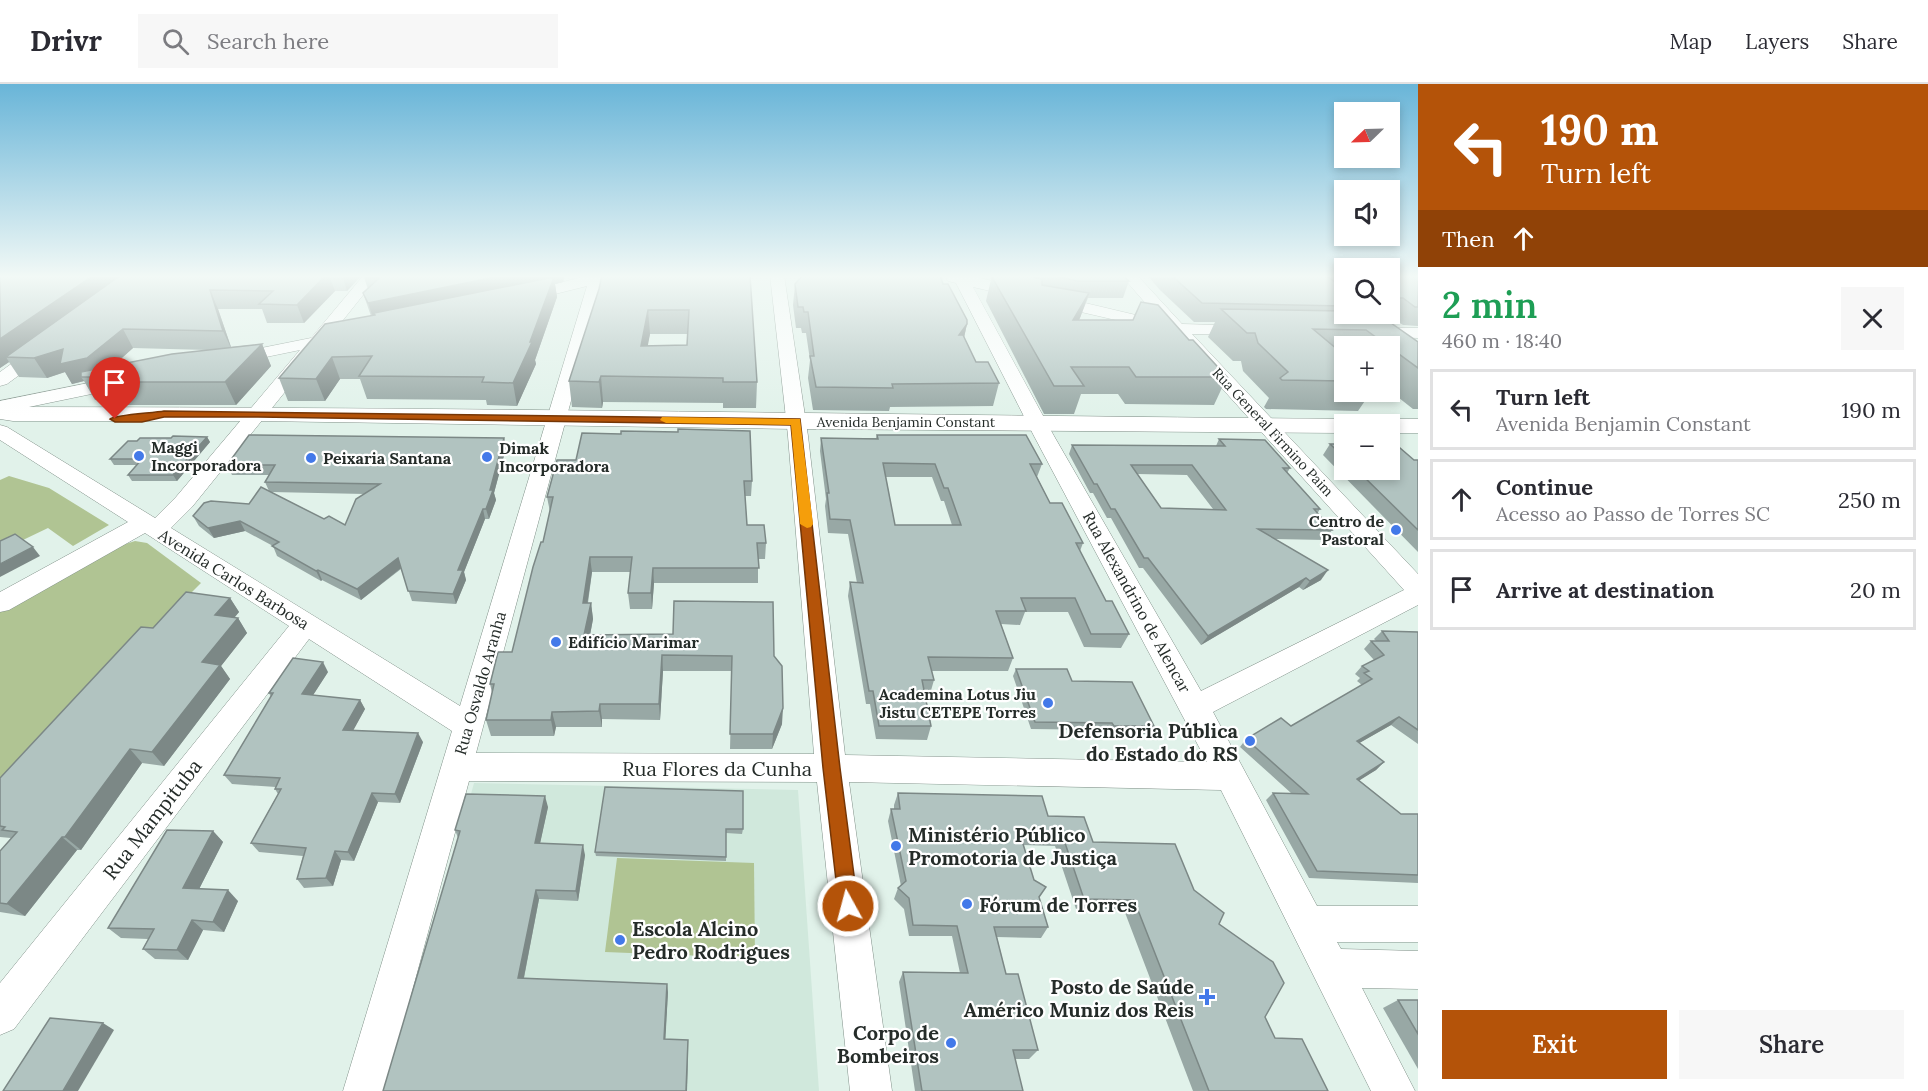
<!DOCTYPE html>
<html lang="en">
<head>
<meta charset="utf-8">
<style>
  body { margin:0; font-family:Lora,serif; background:#f7f7f7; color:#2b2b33; height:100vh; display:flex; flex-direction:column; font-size:22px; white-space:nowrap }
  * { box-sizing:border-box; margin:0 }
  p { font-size:20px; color:#7c7c81 }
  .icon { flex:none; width:33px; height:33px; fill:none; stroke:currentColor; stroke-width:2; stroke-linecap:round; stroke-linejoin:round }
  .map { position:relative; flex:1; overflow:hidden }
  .panel { display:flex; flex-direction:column; background:#fff; width:510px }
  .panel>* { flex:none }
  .hud { background:#b45309; color:#fff; overflow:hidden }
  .needle { width:39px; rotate:247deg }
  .tools { position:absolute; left:1334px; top:18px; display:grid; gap:12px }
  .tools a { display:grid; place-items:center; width:66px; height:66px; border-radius:0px; background:#fff; box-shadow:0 3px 9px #0003; font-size:30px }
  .pin { position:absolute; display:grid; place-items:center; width:51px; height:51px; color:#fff; margin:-62px -26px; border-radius:50% 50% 50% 0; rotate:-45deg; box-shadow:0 0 6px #0007 }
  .pin .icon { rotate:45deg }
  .me { position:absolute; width:66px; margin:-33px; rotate:353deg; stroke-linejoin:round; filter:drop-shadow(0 0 4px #0008) }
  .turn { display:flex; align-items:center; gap:21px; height:126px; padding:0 24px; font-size:27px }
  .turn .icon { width:78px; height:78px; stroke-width:2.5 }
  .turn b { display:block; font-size:42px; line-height:51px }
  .then { display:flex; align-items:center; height:57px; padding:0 24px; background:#0003; gap:12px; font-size:22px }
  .round { display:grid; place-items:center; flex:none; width:63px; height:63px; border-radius:0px; background:#f7f7f7 }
  .headline { display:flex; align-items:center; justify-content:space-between; height:102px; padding:0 24px }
  h1 { font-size:36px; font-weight:600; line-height:45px; color:#1e9e55 }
  .button { display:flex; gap:12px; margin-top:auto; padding:12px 24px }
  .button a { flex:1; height:69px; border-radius:0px; background:#b45309; color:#fff; font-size:24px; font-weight:600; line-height:69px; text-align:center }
  .button a+a { background:#f7f7f7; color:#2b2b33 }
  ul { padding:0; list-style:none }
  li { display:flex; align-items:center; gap:18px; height:81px; margin:0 12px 9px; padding:0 12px; border:3px solid #e1e1e2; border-radius:0px }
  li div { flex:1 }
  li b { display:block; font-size:22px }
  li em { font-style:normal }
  header { display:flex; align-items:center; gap:36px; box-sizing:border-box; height:84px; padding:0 30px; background:#fff; border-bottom:2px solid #e1e1e2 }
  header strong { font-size:28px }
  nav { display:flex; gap:33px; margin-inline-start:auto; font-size:21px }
  .search { width:420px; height:54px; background:#f7f7f7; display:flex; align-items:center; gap:15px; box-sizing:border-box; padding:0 21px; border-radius:0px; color:#7c7c81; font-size:22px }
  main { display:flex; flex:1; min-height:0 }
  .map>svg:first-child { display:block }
</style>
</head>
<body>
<header>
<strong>Drivr</strong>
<div class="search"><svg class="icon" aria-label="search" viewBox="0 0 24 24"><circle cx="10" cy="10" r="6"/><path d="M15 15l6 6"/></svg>Search here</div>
<nav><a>Map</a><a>Layers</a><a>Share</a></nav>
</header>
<main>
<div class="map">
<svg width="1418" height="1007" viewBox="0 0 1418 1007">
  <rect width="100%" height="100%" fill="#e1f2ea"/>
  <polygon fill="#d0e8dc" points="474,699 798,706 819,1007 390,1007"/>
  <g fill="#b0c493">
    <polygon points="9,392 49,404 109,441 73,462 48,444 0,467 0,396"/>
    <polygon points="135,457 147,459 201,499 0,700 0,524 113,464"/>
    <polygon points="617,774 754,779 755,874 605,868"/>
  </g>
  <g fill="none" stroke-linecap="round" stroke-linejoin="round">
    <g stroke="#819189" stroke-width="1">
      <g id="minor">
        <path d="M364,191H379L332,250L347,249L349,253L347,257L322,262L192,423L171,444L460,622L587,202L523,218L515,213L517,210L590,191H623L621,194L603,198L476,669L814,670L788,352L770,191H784L808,352L845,671L1207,678L1034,352L956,199L948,197L946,194L947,191H967L1161,237L1121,191H1137L1182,240L1253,242L1255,246L1247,251L1192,250L1418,490V521L1213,628L1317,822H1418V858H1337L1341,865L1418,867V905L1362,904L1415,1007H1371L1221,706L849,698L892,1007H850L817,698L469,697L385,1007H343L452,647L309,555L14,945L0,951V899L289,542L145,449L9,526L0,528V508L128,438L0,356V341L7,343L155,434L176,413L300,266L232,280L226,279L223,275L226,271L311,254ZM973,203L1172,249L1404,506L1201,607L1054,352Z"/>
        <polygon points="1370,243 1418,244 1418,254 1364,252 1362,248 1364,244"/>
        <polygon points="42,261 48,262 51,266 48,270 7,300 0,302 0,288 36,262"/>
        <polygon points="123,292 130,294 132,298 130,302 0,329 0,317"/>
      </g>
    </g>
    <g stroke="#819189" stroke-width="1">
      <g id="major">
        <path d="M0,321L13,323C457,323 900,331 1344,335L1353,337L1355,340H1344V349L796,345L258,337H13L0,335Z"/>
        <polygon points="1389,335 1418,335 1418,349 1389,349 1389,340 1378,340 1380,337"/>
      </g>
    </g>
    <use href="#minor" fill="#fff" fill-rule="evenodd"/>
    <use href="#major" fill="#fff" fill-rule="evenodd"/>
  </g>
  <g fill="#98a8a5" fill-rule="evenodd">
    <path d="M0,191H362L347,207H335L304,239H267L262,225H218L231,263L262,260L271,282L236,321H114L111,316H95L84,297L72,300L65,288L47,294L19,293L9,278L0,284ZM133,264L207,266L113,282Z"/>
    <polygon points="363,191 565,191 563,198 555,200 557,213 535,276 536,280 517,322 487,321 486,316 367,315 360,295 340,295 325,317 288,317 279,294 371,232 363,209 368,205"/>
    <path d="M750,191L757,298L756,324H723V319L603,318L602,324L572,323L569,297L599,205ZM650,250H687V261L647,262Z"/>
    <polygon points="992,191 1123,191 1129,197 1123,214 1088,214 1079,236 1189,256 1227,293 1214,321 1125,320 1118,310 1081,310 1074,330 1044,330 986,217"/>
    <polygon points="1147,191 1344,191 1344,230 1389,230 1389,191 1418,191 1418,242 1403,241 1391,233 1382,233 1418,258 1418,325 1413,325 1389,306 1389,262 1344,262 1344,308 1371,308 1358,327 1266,325 1264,323 1269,314 1243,287 1241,277 1233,277 1208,253 1215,238 1194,238 1160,206"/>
    <polygon points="795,200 943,200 967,240 964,254 976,278 999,299 993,322 890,323 889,327 813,326 808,294 810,276 806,249 802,249 801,244 796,244 793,221"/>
    <polygon points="621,350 752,397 751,412 745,412 747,441 766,459 765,475 758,475 758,499 654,499 652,525 630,525 628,509 631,488 592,488 588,519 591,519 593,535 590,551 774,572 782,640 772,665 730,665 732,587 663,587 660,636 602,635 602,643 556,643 554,652 491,652 486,636 492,609 490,600 512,568 543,458 550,428 547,413 576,376"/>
    <path d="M877,351L1042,380L1037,393L1050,419L1083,459L1080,467L1106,517L1129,550L1121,564L1084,563L1068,528H1025L1020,541L1001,540L1013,574L1008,587H932L934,596L930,610L924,609L931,642L927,656L876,655L870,620H866L848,512L850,498L857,499L848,450L828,449L825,422L826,415L820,367L821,354H876ZM886,393H932L941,417H944L952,441H895Z"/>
    <polygon points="207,353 210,358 177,397 132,397 128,391 137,381 114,381 110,375 137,357"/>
    <path d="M504,354L506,364L494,409L496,416L489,435H485L464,488L466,496L456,520L412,517L401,485L361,516L322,496L321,497L277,472L273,462L245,447L214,454L199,442L193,432L249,420L269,407L265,398L269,391H232L227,381ZM271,408L365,410L345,441L324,435Z"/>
    <path d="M1219,355L1290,384L1287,389L1320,425L1317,430L1332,446L1325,456L1274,455L1321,496L1303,506L1299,503L1201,561L1143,484H1139L1111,434H1107L1093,409H1090L1069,370L1072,361L1216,362ZM1137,390L1187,391L1213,425L1161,424Z"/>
    <polygon points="1330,360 1344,360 1344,386 1389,386 1414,376 1418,376 1418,468 1323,371"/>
    <polygon points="230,514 239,528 234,534 238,534 247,549 221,582 230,595 164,682 142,679 81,766 77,766 25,832 0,828 0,767 11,754 0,753 0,694"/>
    <polygon points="1382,547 1418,548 1418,660 1391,641 1359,659 1384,678 1376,686 1359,696 1401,730 1418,730 1418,799 1309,794 1266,716 1273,709 1291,709 1240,663 1246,655 1291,642 1362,601 1357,597 1360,594 1355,590 1362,582 1374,576 1364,565 1371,557 1376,557 1374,555"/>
    <polygon points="1016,585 1072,597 1154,642 1149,650 1110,649 1108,646 1031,645 1013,592"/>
    <polygon points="328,588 313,611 360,616 365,625 353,646 423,658 400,719 378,718 354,777 341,776 333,802 304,804 297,795 303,772 259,768 251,759 278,710 275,705 276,703 232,700 224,691 271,613 269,609"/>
    <polygon points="605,703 743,745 742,750 726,749 726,777 596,772 595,768"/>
    <polygon points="898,709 1048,732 1093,758 1194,806 1219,840 1275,954 1328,1007 1193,1007 1124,826 1076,825 1055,762 1023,761 1048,843 1041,854 997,853 1006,890 1038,966 1029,975 1015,975 1023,1007 915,1007 899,898 903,888 960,889 952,852 909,852 904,825 894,815 898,804 901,802 888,737 891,725 894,725 894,721"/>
    <polygon points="548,723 540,759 585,771 578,817 539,815 524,894 668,908 665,955 688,956 687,1007 383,1007 458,754 455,746"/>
    <polygon points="213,747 223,758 199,805 238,817 224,848 203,846 188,876 155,875 143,865 148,855 121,854 108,844"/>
    <polygon points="1398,916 1418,916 1418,985 1383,924"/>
  </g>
  <g fill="#7c8886">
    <polygon points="94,191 130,191 6,273 9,278 0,284 0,255"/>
    <polygon points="326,191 329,191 335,207 304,239 297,221"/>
    <polygon points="342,191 362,191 347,207"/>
    <polygon points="505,191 565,191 563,198 555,200 557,213 535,276 536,280 517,322 513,299 377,237 374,237 368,219"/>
    <polygon points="210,206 218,225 232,266 223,247"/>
    <polygon points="1089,209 1080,234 1064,262 1073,236"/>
    <polygon points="648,226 650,250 643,287 641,262"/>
    <polygon points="967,240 962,262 959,251"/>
    <polygon points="123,245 133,264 99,294 81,293 84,297 72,300 65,288 47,294 34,274"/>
    <polygon points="262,260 271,282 236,321 225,298"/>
    <polygon points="332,273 340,295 325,317 316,295"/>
    <polygon points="601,292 603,318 602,324 599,298"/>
    <polygon points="207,353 210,358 177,397 173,391"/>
    <polygon points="504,354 506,364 494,409 496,416 489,435 486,425 490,406"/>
    <polygon points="483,425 485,435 464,488 466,496 456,520 453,510 458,486"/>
    <polygon points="240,437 245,447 214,454 208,444"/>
    <polygon points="33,463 40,472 0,493 0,480"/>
    <polygon points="590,473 592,488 585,535 583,519"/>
    <polygon points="398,474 401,484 361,516 357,505"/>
    <polygon points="653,484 654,499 652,525 651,509"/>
    <polygon points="318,486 322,496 321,497 316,487"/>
    <polygon points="1328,486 1321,496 1303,506 1310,497"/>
    <polygon points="1306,494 1299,503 1201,561 1208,552"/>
    <polygon points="230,514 239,528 224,546 215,531"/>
    <polygon points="591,519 593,535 587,567 584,551"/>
    <polygon points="238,534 247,549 221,582 230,595 164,682 152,668 202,578"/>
    <polygon points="662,571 663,587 660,636 659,620"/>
    <polygon points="323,578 328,588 308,619 302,610"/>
    <polygon points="360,616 365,625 348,656 343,646"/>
    <polygon points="600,620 602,635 602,643 599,627"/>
    <polygon points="783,624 782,640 772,665 773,650"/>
    <polygon points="552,628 556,643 554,652 551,636"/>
    <polygon points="1399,633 1391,641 1349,665 1357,657"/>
    <polygon points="418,649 423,658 400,719 395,710"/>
    <polygon points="130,665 142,679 81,766 65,753"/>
    <polygon points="1384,678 1376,686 1349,703 1357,695"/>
    <polygon points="372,709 378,718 354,777 348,768"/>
    <polygon points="545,712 548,723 538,769 535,759"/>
    <polygon points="213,747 223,758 194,815 183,804"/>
    <polygon points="62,753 77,766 25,832 7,820"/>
    <polygon points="583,761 585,771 578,817 576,807"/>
    <polygon points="335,767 341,776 333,802 326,794"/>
    <polygon points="228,806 238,817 224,848 213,838"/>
    <polygon points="536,806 539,815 522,903 518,894"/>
    <polygon points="192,836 203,846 188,876 177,866"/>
    <polygon points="667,900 668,908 665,963 664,955"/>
    <polygon points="103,939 114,946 78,1007 63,1007"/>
    <polygon points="688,956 687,1007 686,1007"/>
  </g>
  <g fill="#b1c3c0" stroke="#7c8886" stroke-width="1.5" fill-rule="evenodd">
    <polygon points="0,191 94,191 0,255"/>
    <polygon points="121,191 326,191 297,221 259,220 273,207 210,206 223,247 123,245 87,274 60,280 63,265 34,274 6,273"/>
    <polygon points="369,191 505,191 368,219 363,209 379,194 367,194"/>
    <path d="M602,191H750L757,298H723V294L601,292L599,298L569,297L599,205ZM648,226H689L687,261L641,262Z"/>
    <polygon points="803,191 940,191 943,200 948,200 967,236 967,240 959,251 963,251 976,278 988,278 999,299 892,300 893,304 816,303 810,272 814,272 808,228 804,228 803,223 798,223 795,200"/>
    <polygon points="992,191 1025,191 1042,195 1042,201 1089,209 1073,236 1133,236 1141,218 1158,221 1189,256 1193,256 1227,293 1136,293 1129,283 1071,283 1084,302 1054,302 992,193"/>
    <polygon points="1052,191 1123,191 1129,197 1077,197"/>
    <polygon points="1171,191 1326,191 1344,206 1344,214 1339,214 1344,217 1344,222 1202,219"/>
    <polygon points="1389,191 1418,191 1418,223 1415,223 1403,214 1389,214"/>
    <polygon points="554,193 530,258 532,258 513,299 482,298 484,293 359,292 372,272 332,273 316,295 279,294 325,240 375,231 374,229"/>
    <polygon points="1221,225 1344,227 1344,230 1378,230 1418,258 1418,284 1366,246 1313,245 1344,271 1344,297 1282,296 1280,294 1288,288 1258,259 1255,249 1247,249"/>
    <polygon points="262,260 225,298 100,298 106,293 81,293 81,288 172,270"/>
    <polygon points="678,345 750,347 752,397 744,397 747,441 764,441 766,459 757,459 759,484 653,484 651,509 628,509 632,473 590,473 583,519 591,519 584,551 673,550 674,517 773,518 774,572 782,582 783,624 773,650 730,650 732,572 662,571 659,620 600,620 599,627 552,628 551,636 486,636 494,600 490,600 498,568 512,568 533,483 541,458 543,458 553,413 547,413 557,376 576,376 582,349 621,350 621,347 678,348"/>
    <polygon points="249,351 504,354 490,406 493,406 486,425 483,425 458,486 463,486 453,510 408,507 398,474 357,505 318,486 316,487 272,462 279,458 240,437 208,444 193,432 204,419 211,417 249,420 261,403 324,435 329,432 345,441 356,415 380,400 265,398 275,381 227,381"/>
    <path d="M877,351H1026L1042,380H1030L1050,419H1062L1083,459H1076L1106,517H1112L1129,550H1091L1075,514H1021L1026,527H996L1013,574L928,573L934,596H922L931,642H879L873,607H869L850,498L863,499L850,436L830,435L827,409H829L821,354L878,355ZM883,379L935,380L944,404H948L961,441H895Z"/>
    <polygon points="173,352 207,353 173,391 128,391 142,375 110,375 128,357 137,357 140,354 171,354"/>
    <path d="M1219,355L1265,356L1290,384H1283L1320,425H1314L1332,446L1258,445L1328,486L1310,497L1306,494L1208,552L1148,474H1144L1115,425H1111L1097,400H1094L1072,361L1225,362ZM1131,381H1192L1226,426L1161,424Z"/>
    <polygon points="1330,360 1344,360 1344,373"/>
    <polygon points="1389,364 1400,364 1414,376 1418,376 1418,446 1357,386 1389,386"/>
    <polygon points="15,450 33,463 0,480 0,457"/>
    <polygon points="186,508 230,514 215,531 238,534 202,578 220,581 152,668 130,665 65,753 62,753 7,820 0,819 0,767 17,748 2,746 5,743 0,742 0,694 141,543 153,544"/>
    <polygon points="1382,547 1418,548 1418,646 1399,633 1357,657 1384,678 1357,695 1401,730 1418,730 1418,791 1317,787 1273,709 1308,710 1246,655 1281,634 1291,642 1372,595 1364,589 1369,587 1362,582 1384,571 1371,557 1389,557"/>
    <polygon points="293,574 323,578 302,610 360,616 343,646 418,649 395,710 372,709 348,768 335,767 326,794 297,795 306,764 251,759 281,705 275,705 280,694 224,691 273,609 269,609"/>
    <polygon points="1016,585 1067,585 1072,597 1132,598 1154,642 1114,642 1112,639 1035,638"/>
    <polygon points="605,703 743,707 743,745 726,745 726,773 595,768"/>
    <polygon points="898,709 1042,712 1048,732 1084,733 1093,758 1175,760 1194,806 1224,829 1219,840 1273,878 1284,899 1265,933 1275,954 1302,955 1328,1007 1209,1007 1134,816 1084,815 1062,750 1020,750 1034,796 1046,803 1039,813 1048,843 994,843 1006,890 1018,890 1038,966 1013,966 1023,1007 922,1007 903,888 968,889 957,842 913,841 909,814 898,804 906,797 891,725 900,725"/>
    <polygon points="466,710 545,712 535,759 583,761 576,807 536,806 518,894 667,900 664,955 688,956 686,1007 383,1007 460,747 455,746"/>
    <polygon points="167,746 213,747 183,804 228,806 213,838 192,836 177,866 143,865 154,845 108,844"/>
    <polygon points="1398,916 1418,916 1418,950"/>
    <polygon points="50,934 103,939 63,1007 3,1007"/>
  </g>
  <linearGradient id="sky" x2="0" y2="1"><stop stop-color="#69b5d8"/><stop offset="0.58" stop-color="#f2f9f6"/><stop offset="1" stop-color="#f2f9f6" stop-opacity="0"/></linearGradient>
  <rect width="1418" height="332" fill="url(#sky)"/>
  <path fill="#b45309" stroke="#753606" stroke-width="1.5" d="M164,327L800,335L840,684L858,822L855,829L848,832L842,829L839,822L823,684L791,341L258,333H164L142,338H115L110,335C114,331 153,329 164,327Z"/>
  <polygon fill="#f59e0b" points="662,333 800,335 813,440 811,443 807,444 800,440 791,341 666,339 660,336"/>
  <g fill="#4379e9" stroke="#fff" stroke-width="2">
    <circle cx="139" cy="372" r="6"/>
    <circle cx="487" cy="373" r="6"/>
    <circle cx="311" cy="374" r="6"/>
    <circle cx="1396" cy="446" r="6"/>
    <circle cx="556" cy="558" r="6"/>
    <circle cx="1048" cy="619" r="6"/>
    <circle cx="1250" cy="657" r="6"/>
    <circle cx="896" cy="762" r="6"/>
    <circle cx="967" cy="820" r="6"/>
    <circle cx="620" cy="856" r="6"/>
    <path d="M1204 904h6v6h6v6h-6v6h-6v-6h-6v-6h6z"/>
    <circle cx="951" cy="959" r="6"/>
  </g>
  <g text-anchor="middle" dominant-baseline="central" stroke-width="4.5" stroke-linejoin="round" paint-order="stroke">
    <g font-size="14" fill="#252c29" stroke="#fff">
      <text x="906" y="338">Avenida Benjamin Constant</text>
      <text transform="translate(1273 348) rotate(47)">Rua General Firmino Paim</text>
    </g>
    <g font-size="16" font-weight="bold" fill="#252c29" stroke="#fff" text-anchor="start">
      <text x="151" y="363">Maggi<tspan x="151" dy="18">Incorporadora</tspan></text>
      <text x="499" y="364">Dimak<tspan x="499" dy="18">Incorporadora</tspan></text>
      <text x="323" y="374">Peixaria Santana</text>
      <text x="1384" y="437" text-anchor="end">Centro de<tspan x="1384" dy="18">Pastoral</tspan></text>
      <text x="568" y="558">Edifício Marimar</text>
      <text x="1036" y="610" text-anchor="end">Academina Lotus Jiu<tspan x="1036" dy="18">Jistu CETEPE Torres</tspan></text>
    </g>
    <g font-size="16" fill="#252c29" stroke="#fff">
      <text transform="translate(234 495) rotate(32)">Avenida Carlos Barbosa</text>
      <text transform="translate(1137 518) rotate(61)">Rua Alexandrino de Alencar</text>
      <text transform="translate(480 599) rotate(-74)">Rua Osvaldo Aranha</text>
    </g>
    <g font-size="20" font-weight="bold" fill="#252c29" stroke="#fff" text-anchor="end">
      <text x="1238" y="646">Defensoria Pública<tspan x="1238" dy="23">do Estado do RS</tspan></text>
      <text x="908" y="750" text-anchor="start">Ministério Público<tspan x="908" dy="23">Promotoria de Justiça</tspan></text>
      <text x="979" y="820" text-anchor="start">Fórum de Torres</text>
      <text x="632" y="844" text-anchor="start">Escola Alcino<tspan x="632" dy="23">Pedro Rodrigues</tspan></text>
      <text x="1194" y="902">Posto de Saúde<tspan x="1194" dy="23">Américo Muniz dos Reis</tspan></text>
      <text x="939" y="948">Corpo de<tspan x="939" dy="23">Bombeiros</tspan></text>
    </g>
    <g font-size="20" fill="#252c29" stroke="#fff">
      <text x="717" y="684">Rua Flores da Cunha</text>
      <text transform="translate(152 735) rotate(-52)">Rua Mampituba</text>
    </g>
  </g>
</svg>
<div class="tools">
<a><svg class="needle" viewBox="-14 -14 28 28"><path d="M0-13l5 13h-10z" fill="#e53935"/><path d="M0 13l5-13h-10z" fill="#7c7c81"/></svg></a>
<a><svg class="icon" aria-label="sound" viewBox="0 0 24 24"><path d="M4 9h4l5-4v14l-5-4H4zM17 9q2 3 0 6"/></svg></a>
<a><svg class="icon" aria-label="search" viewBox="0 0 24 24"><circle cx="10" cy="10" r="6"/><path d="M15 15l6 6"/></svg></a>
<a>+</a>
<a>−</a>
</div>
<div class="pin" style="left:115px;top:335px;background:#d93025"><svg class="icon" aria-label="arrive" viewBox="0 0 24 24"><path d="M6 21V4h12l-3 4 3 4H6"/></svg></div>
<svg class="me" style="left:848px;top:822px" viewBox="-20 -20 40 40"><circle r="17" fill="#b45309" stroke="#fff" stroke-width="3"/><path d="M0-11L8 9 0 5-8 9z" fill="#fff"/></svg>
</div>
<section class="panel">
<div class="hud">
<div class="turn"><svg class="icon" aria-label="left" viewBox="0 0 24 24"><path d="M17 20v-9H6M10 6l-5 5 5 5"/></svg><div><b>190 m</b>Turn left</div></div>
<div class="then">Then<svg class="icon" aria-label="ahead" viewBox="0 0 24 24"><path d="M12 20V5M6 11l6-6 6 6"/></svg></div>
</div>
<div class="headline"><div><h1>2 min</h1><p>460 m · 18:40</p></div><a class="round"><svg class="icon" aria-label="close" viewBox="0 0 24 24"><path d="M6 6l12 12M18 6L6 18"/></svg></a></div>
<ul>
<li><svg class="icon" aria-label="left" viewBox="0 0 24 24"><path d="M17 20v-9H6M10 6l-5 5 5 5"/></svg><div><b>Turn left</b><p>Avenida Benjamin Constant</p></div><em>190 m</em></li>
<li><svg class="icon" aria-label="ahead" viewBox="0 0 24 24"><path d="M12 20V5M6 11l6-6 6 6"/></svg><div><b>Continue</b><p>Acesso ao Passo de Torres SC</p></div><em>250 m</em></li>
<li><svg class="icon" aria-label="arrive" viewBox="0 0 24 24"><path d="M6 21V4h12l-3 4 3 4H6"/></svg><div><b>Arrive at destination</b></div><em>20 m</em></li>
</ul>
<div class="button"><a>Exit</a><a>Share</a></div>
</section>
</main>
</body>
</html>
